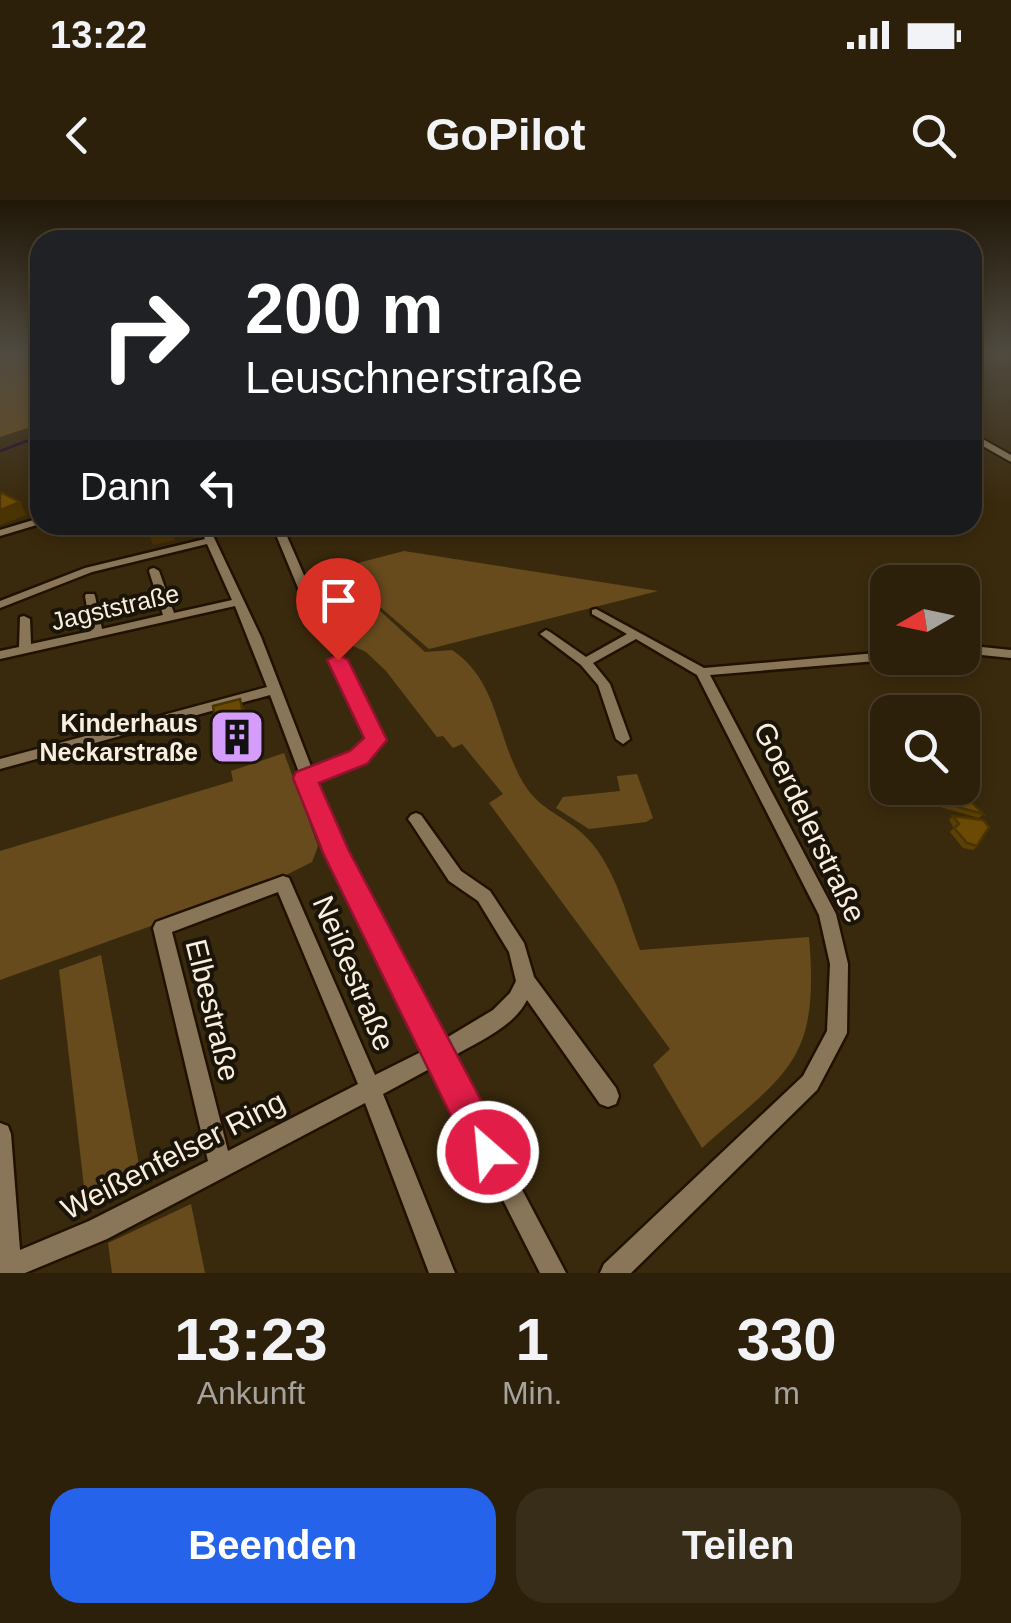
<!DOCTYPE html>
<html lang="de">
<head>
<meta charset="utf-8">
<style>
  body { margin:0; font-family:Helvetica,sans-serif; background:#382d18; color:#f1f3f6; height:100vh; display:flex; flex-direction:column; font-size:38px; white-space:nowrap }
  * { box-sizing:border-box; margin:0 }
  p { font-size:32px; color:#a6a39c }
  .icon { flex:none; width:55px; height:55px; fill:none; stroke:currentColor; stroke-width:2; stroke-linecap:round; stroke-linejoin:round }
  .map { position:relative; height:1073px; overflow:hidden }
  .details { display:flex; flex-direction:column; background:#2c200a; flex:1 }
  .details>* { flex:none }
  .guide { position:absolute; left:30px; top:30px; width:952px; height:305px; border-radius:30px; box-shadow:0 5px 15px #0003,0 0 0 2px #483e2b; background:#202124; color:#fff; overflow:hidden }
  .needle { width:65px; rotate:261deg }
  .buttons { position:absolute; left:870px; top:365px; display:grid; gap:20px }
  .buttons a { display:grid; place-items:center; width:110px; height:110px; border-radius:20px; background:#2c200a; box-shadow:0 5px 15px #0003,0 0 0 2px #483e2b; font-size:50px }
  .pin { position:absolute; display:grid; place-items:center; width:85px; height:85px; color:#fff; margin:-102px -42px; border-radius:50% 50% 50% 0; rotate:-45deg; box-shadow:0 0 10px #0007 }
  .pin .icon { rotate:45deg }
  .me { position:absolute; width:110px; margin:-55px; rotate:333deg; stroke-linejoin:round; filter:drop-shadow(0 0 8px #0008) }
  .turn { display:flex; align-items:center; gap:35px; height:210px; padding:0 50px; font-size:45px }
  .turn .icon { width:130px; height:130px; stroke-width:2.5 }
  .turn b { display:block; font-size:70px; line-height:85px }
  .then { display:flex; align-items:center; height:95px; padding:0 50px; background:#0003; gap:20px; font-size:38px }
  .eta { display:flex; justify-content:space-evenly; align-items:center; height:170px; text-align:center }
  .eta b { font-size:60px; font-weight:700; line-height:70px }
  .action { display:flex; gap:20px; margin-top:auto; padding:20px 50px }
  .action a { flex:1; height:115px; border-radius:30px; background:#2563eb; color:#fff; font-size:40px; font-weight:700; line-height:115px; text-align:center }
  .action a+a { background:#382d18; color:#f1f3f6 }
  .status { display:flex; justify-content:space-between; align-items:center; height:70px; padding:0 50px; background:#2c200a; direction:ltr }
  .status svg { height:28px; fill:currentColor }
  header { display:flex; justify-content:space-between; align-items:center; height:130px; padding:0 50px; background:#2c200a; font-size:45px; font-weight:700 }
  .map>svg:first-child { display:block }
</style>
</head>
<body>
<div class="status"><b>13:22</b><svg viewBox="0 0 49 12"><path d="M0 12V9h3v3zM5 12V6h3v6zM10 12V3h3v9zM15 12V0h3v12zM26 1h20v11H26zM47 4h2v5h-2z"/></svg></div>
<header><svg class="icon" aria-label="back" viewBox="0 0 24 24"><path d="M15 5l-7 7 7 7"/></svg>GoPilot<svg class="icon" aria-label="search" viewBox="0 0 24 24"><circle cx="10" cy="10" r="6"/><path d="M15 15l6 6"/></svg></header>
<div class="map">
<svg width="1011" height="1073" viewBox="0 0 1011 1073">
  <rect width="100%" height="100%" fill="#3a2a0d"/>
  <g fill="#674b1d">
    <polygon points="0,152 40,152 40,224 0,237"/>
    <polygon points="404,351 658,391 429,449 380,407 354,364"/>
    <path d="M378,409L425,452L452,450C501,482 496,545 528,590C544,612 570,619 588,639C616,669 625,712 640,750L809,737C820,863 787,872 702,948L653,865L670,849L489,603L503,594L462,544L453,548L443,536L437,537L386,471L366,452L330,435L324,422Z"/>
    <polygon points="284,553 318,646 312,662 266,685 0,780 0,651 233,581 231,571"/>
    <polygon points="637,574 653,618 646,622 589,629 556,608 563,597 620,591 617,576"/>
    <polygon points="101,755 141,976 86,1004 59,770"/>
    <polygon points="191,1004 205,1073 112,1073 108,1043"/>
  </g>
  <g fill="none" stroke-linecap="round" stroke-linejoin="round">
    <polyline stroke="#240533" stroke-width="2.5" points="0,251 40,236"/>
    <g stroke="#211200" stroke-width="5">
      <g id="street">
        <polygon points="40,318 40,324 0,336 0,330"/>
        <path d="M198,325H208L261,437L312,569L353,553L369,539L331,460L333,457L337,456L343,460L383,540L363,561L316,580L345,654L443,840L493,810L510,793L516,781L509,752L478,701L449,681L411,623L408,619L411,615L416,613L421,615L461,671L490,691L524,743L534,777L616,888L619,896L616,904L608,907L600,904L527,800C514,827 477,842 452,857L566,1073H540L435,866L383,894L455,1073H429L365,903L107,1039L25,1073H0V923L8,926L11,934L20,1050L89,1021L208,961L153,728L156,722L283,676L289,678L375,875L427,849L329,655L302,583L298,578L300,575L270,495L0,569V559L267,487L235,406L0,459V451L19,447L20,417L24,416L30,419L31,444L91,431L85,396L86,394H94L95,396L102,429L163,415L149,371L150,369L154,368L159,371L174,413L232,400L207,344L92,372L0,408V401L85,368L205,339ZM278,692L358,884L228,951L172,732Z"/>
        <polygon points="272,325 282,325 320,412 318,414 310,414 308,412"/>
        <polygon points="596,409 704,468 888,452 888,458 893,458 888,460 710,475 836,714 848,764 847,833 817,890 631,1073 600,1073 604,1064 803,876 827,831 830,764 819,715 697,475 636,439 593,463 610,484 630,539 623,544 616,539 598,485 581,465 540,434 546,430 550,432 586,457 627,434 592,414 592,410"/>
        <polygon points="962,445 1011,450 1011,458 962,453"/>
      </g>
    </g>
    <g stroke="#211200" stroke-width="4">
      <polygon id="secondary" points="972,233 1011,255 1011,262 972,240"/>
    </g>
    <use href="#street" fill="#897658" fill-rule="evenodd"/>
    <use href="#secondary" fill="#897658" fill-rule="evenodd"/>
  </g>
  <g fill="#5c4005">
    <polygon points="928,588 958,588 983,614 979,618 940,607 926,590"/>
    <polygon points="953,616 977,646 973,650 963,648 950,632 954,628 949,620"/>
  </g>
  <g fill="#4b3404">
    <polygon points="20,302 27,315 0,325 0,310"/>
    <polygon points="170,325 175,340 153,345 148,332"/>
    <polygon points="240,499 246,512 255,554 226,562 220,548"/>
  </g>
  <g fill="#6b4a06" stroke="#4b3404" stroke-width="2.5">
    <polygon points="2,293 20,302 0,310 0,294"/>
    <polygon points="146,325 169,325 170,327 148,332"/>
    <polygon points="240,499 249,540 220,548 213,506"/>
    <polygon points="931,588 958,588 983,614 943,603"/>
    <polygon points="953,616 983,620 989,627 977,646 967,643 954,628 959,624"/>
  </g>
  <linearGradient id="sky" x2="0" y2="1"><stop stop-color="#201707"/><stop offset="0.5" stop-color="#4f4a40"/><stop offset="1" stop-color="#4f4a40" stop-opacity="0"/></linearGradient>
  <rect width="1011" height="303" fill="url(#sky)"/>
  <polygon fill="#e11d48" stroke="#92132f" stroke-width="2.5" points="338,454 348,460 387,540 367,564 319,583 349,651 501,938 507,952 501,965 488,970 475,965 324,655 293,578 296,572 350,551 364,538 327,460"/>
  <defs>
    <g id="building-square" transform="scale(2.875)"><rect x="-9" y="-9" width="18" height="18" rx="4" fill="#d59cfb" stroke="#1b1408"/><path d="M-4-6H4V6H1V3H-1V6H-4ZM-2.5-4.3h1.7v1.8h-1.7ZM.8-4.3h1.7v1.8H.8ZM-2.5-1h1.7V.8h-1.7ZM.8-1h1.7V.8H.8Z" fill="#111"/></g>
  </defs>
  <g fill-rule="evenodd">
    <use href="#building-square" x="237" y="537"/>
  </g>
  <g text-anchor="middle" dominant-baseline="central" stroke-width="8" stroke-linejoin="round" paint-order="stroke">
    <g font-size="25" fill="#faefdf" stroke="#1b1408">
      <text transform="translate(115 407) rotate(-13)">Jagststraße</text>
    </g>
    <g font-size="25" font-weight="bold" fill="#faefdf" stroke="#1b1408" text-anchor="end">
      <text x="198" y="523">Kinderhaus<tspan x="198" dy="29">Neckarstraße</tspan></text>
    </g>
    <g font-size="30" fill="#faefdf" stroke="#1b1408">
      <text transform="translate(810 622) rotate(64)">Goerdelerstraße</text>
      <text transform="translate(354 773) rotate(67)">Neißestraße</text>
      <text transform="translate(213 810) rotate(76)">Elbestraße</text>
      <text transform="translate(173 955) rotate(-27)">Weißenfelser Ring</text>
    </g>
  </g>
</svg>
<div class="buttons">
<a><svg class="needle" viewBox="-14 -14 28 28"><path d="M0-13l5 13h-10z" fill="#e53935"/><path d="M0 13l5-13h-10z" fill="#a6a39c"/></svg></a>
<a><svg class="icon" aria-label="search" viewBox="0 0 24 24"><circle cx="10" cy="10" r="6"/><path d="M15 15l6 6"/></svg></a>
</div>
<div class="pin" style="left:338px;top:460px;background:#d93025"><svg class="icon" aria-label="arrive" viewBox="0 0 24 24"><path d="M6 21V4h12l-3 4 3 4H6"/></svg></div>
<svg class="me" style="left:488px;top:952px" viewBox="-20 -20 40 40"><circle r="17" fill="#e11d48" stroke="#fff" stroke-width="3"/><path d="M0-11L8 9 0 5-8 9z" fill="#fff"/></svg>
<div class="guide">
<div class="turn"><svg class="icon" aria-label="right" viewBox="0 0 24 24"><path d="M7 20v-9h11M14 6l5 5-5 5"/></svg><div><b>200 m</b>Leuschnerstraße</div></div>
<div class="then">Dann<svg class="icon" aria-label="left" viewBox="0 0 24 24"><path d="M17 20v-9H6M10 6l-5 5 5 5"/></svg></div>
</div>
</div>
<section class="details">
<div class="eta">
<div><b>13:23</b><p>Ankunft</p></div>
<div><b>1</b><p>Min.</p></div>
<div><b>330</b><p>m</p></div>
</div>
<div class="action"><a>Beenden</a><a>Teilen</a></div>
</section>
</body>
</html>
